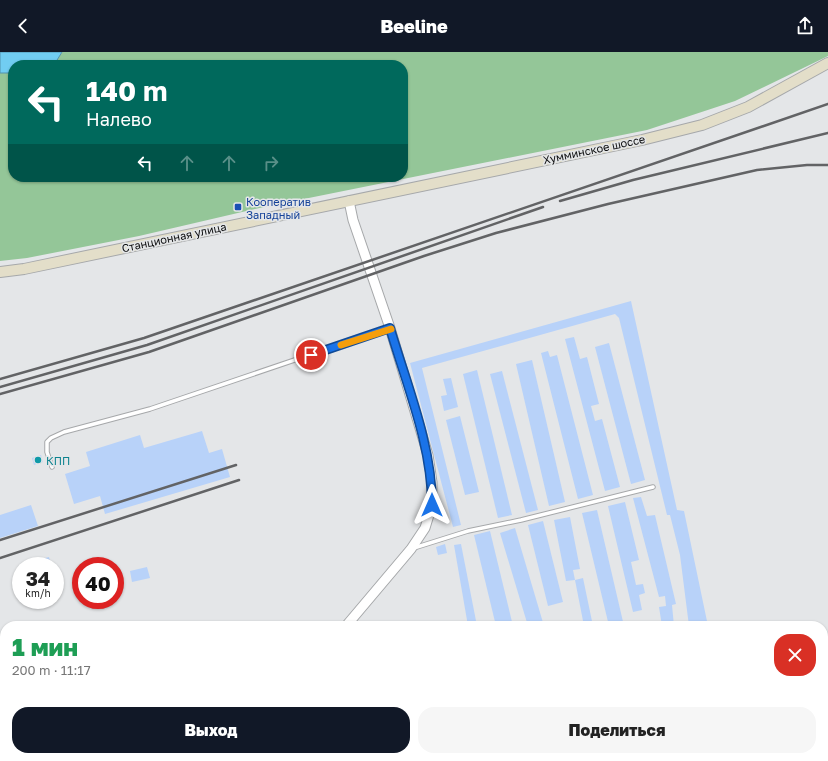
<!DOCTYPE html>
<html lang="ru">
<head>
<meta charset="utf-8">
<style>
  body { margin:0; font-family:"Golos Text",sans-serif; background:#f6f6f6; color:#222; height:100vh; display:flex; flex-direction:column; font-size:15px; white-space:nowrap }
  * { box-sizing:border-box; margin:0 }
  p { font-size:13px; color:#767676 }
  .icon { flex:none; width:22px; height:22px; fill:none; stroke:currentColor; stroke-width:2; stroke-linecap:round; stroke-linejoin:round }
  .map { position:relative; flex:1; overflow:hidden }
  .details { position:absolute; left:0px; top:569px; width:828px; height:140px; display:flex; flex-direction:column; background:#fff; border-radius:16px 16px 0 0; box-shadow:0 1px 3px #0004 }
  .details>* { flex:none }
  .top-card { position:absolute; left:8px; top:8px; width:400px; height:122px; border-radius:16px; box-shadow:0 1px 3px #0004; background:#00695c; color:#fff; overflow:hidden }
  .speed { position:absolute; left:12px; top:505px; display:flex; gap:8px; font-size:20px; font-weight:700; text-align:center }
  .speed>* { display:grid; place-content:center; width:52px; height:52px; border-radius:50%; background:#fff; box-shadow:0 1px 3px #0004; line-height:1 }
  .speed small { font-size:10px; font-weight:400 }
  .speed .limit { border:6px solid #d22; background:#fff; color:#111 }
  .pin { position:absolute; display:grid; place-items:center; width:34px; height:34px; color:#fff; margin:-17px; border:2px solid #fff; border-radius:50%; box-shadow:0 1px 4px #0007 }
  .me { position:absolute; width:44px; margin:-22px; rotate:0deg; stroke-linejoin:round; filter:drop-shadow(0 0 3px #0008) }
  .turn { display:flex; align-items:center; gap:14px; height:84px; padding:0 12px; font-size:18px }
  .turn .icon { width:52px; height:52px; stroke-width:2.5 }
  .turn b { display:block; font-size:28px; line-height:34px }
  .lanes { display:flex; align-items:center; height:38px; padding:0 12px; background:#0003; justify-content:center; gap:20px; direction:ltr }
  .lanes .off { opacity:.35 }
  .round { display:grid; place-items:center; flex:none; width:42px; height:42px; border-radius:16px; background:#f6f6f6 }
  .overview { display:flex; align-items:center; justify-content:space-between; height:68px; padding:0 12px }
  h1 { font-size:24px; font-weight:800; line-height:30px; color:#1e9e55 }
  .action { display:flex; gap:8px; margin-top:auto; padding:8px 12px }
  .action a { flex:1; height:46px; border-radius:16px; background:#111827; color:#fff; font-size:16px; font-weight:800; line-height:46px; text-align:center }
  .action a+a { background:#f6f6f6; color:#222 }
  header { display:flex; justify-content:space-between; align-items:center; height:52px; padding:0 12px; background:#111827; color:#fff; font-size:18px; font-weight:800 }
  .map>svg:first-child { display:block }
</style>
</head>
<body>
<header><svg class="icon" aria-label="back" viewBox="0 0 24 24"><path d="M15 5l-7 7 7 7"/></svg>Beeline<svg class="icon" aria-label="share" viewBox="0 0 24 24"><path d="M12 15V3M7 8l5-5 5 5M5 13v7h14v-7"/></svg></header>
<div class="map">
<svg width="828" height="709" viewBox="0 0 828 709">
  <rect width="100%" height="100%" fill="#e4e6e8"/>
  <polygon fill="#94c698" points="62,0 828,0 828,4 735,49 647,78 264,155 139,184 27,206 0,209 0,21 13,21 13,125 403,125 403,13 54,13"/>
  <polygon fill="#71cdf2" stroke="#5393ae" points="0,0 62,0 54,13 13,13 13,21 0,21"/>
  <g fill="#b8d2f9">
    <polygon points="631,249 677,458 684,459 708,574 689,574 680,503 670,463 667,463 619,266 615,262 422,316 461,473 453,475 410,311"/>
    <polygon points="574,285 580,307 587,305 599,352 591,354 595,369 602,367 620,435 605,439 565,287"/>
    <polygon points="609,291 645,428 631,432 595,295"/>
    <polygon points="548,299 550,305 557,303 593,443 578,447 541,301"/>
    <polygon points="532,308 565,450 549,454 516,312"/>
    <polygon points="477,318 512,463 498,466 463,322"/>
    <polygon points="502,319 538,458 526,461 490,322"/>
    <polygon points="451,326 458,355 444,359 441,344 447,343 443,327"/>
    <polygon points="460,364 479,440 465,443 446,368"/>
    <polygon points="202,379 209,401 222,397 230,425 105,462 100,444 74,452 65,422 90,414 86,400 140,383 144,396"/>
    <polygon points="41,403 43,410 34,413 32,406"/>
    <polygon points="641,445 647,464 655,463 676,552 672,553 674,574 662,574 659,555 666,554 665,544 659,545 633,446"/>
    <polygon points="625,450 639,508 631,510 636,533 643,532 645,541 639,543 642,558 633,560 608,454"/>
    <polygon points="31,453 38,474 0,486 0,463"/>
    <polygon points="597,458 624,574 609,574 582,461"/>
    <polygon points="570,465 580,517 573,518 575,528 566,529 554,468"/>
    <polygon points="543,469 563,550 548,554 528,473"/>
    <polygon points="515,476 544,574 528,574 500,481"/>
    <polygon points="490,479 513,574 496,574 474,483"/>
    <polygon points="445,492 447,501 438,503 436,495"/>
    <polygon points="461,492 477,574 468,574 454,493"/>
    <polygon points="49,505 51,514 33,514 31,510"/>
    <polygon points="147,515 150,526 132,530 130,519"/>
    <polygon points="583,526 593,574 584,574 575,528"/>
  </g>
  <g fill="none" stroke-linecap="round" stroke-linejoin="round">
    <g stroke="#a6a8aa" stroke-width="5.5">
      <g id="service">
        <polyline points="52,415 47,400 47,390 51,386 64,380 150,357 389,276"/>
        <polyline points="414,496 468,479 521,468 653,435"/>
      </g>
    </g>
    <g stroke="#a6a8aa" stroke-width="11">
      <g id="tertiary">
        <polyline points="346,574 411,497 425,476 432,453 432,430 428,403 390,276 353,168 349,149"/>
        <polyline points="234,709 238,704"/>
      </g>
    </g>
    <g stroke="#a6a8aa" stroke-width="12">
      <polyline id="secondary" points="0,220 24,217 642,88 702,73 748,55 828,11"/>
    </g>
    <use href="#service" stroke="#fff" stroke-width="3.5"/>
    <use href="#tertiary" stroke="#fff" stroke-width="9"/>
    <use href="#secondary" stroke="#e3dec9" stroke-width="10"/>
    <g stroke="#626365" stroke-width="2.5">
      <polyline points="560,149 633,128 828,81"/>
      <polyline points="0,327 144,286 828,52"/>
      <polyline points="0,335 147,293 543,155"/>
      <polyline points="0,342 149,300 424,204 496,181 608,152 757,118 807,113 828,113"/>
      <polyline points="0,488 236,413"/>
      <polyline points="0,506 239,428"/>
    </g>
  </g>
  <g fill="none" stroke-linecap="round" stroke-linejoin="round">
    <g stroke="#114b97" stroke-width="10">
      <path id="route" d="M311,303L390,276C407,334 432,393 432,453"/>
    </g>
    <use href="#route" stroke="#1a73e8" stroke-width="7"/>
    <polyline stroke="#f59e0b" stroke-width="7" points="341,293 391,277"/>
  </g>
  <rect fill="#1a4fb4" stroke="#e4e6e8" stroke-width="1.5" x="234" y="151" width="8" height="8" rx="2"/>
  <circle fill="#0f9aa8" stroke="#e4e6e8" stroke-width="1.5" cx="38" cy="408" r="4"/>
  <g text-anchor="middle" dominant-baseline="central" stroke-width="3" stroke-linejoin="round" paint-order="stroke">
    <g font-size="11" fill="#0c0d0e" stroke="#e4e6e8">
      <text transform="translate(594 97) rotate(-12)">Хумминское шоссе</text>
      <text transform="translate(174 185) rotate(-12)">Станционная улица</text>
    </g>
    <g font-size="11" fill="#164399" stroke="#e4e6e8" text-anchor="start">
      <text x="246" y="149">Кооператив<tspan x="246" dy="13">Западный</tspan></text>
    </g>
    <g font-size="11" fill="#0d838f" stroke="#e4e6e8" text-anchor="start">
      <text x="46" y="408">КПП</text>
    </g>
  </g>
</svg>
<div class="speed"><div>34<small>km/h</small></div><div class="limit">40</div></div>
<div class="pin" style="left:311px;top:303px;background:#d93025"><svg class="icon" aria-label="arrive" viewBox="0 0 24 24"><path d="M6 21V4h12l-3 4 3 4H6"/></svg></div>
<svg class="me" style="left:432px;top:453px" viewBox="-20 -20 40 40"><path d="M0-17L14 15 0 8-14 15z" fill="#1a73e8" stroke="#fff" stroke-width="4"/></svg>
<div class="top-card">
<div class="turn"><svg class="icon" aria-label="left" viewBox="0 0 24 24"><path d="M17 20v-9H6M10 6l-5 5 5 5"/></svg><div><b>140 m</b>Налево</div></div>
<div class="lanes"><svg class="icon" aria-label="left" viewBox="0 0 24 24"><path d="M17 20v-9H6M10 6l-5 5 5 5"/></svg><svg class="icon off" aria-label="ahead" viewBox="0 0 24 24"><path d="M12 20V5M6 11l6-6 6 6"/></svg><svg class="icon off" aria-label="ahead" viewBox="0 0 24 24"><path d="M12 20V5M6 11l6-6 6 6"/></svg><svg class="icon off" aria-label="right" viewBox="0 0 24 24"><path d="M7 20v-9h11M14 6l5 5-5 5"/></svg></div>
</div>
<section class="details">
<div class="overview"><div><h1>1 мин</h1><p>200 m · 11:17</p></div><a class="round" style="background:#d93025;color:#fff"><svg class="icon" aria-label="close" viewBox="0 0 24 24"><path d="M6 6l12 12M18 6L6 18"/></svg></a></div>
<div class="action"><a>Выход</a><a>Поделиться</a></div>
</section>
</div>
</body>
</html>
